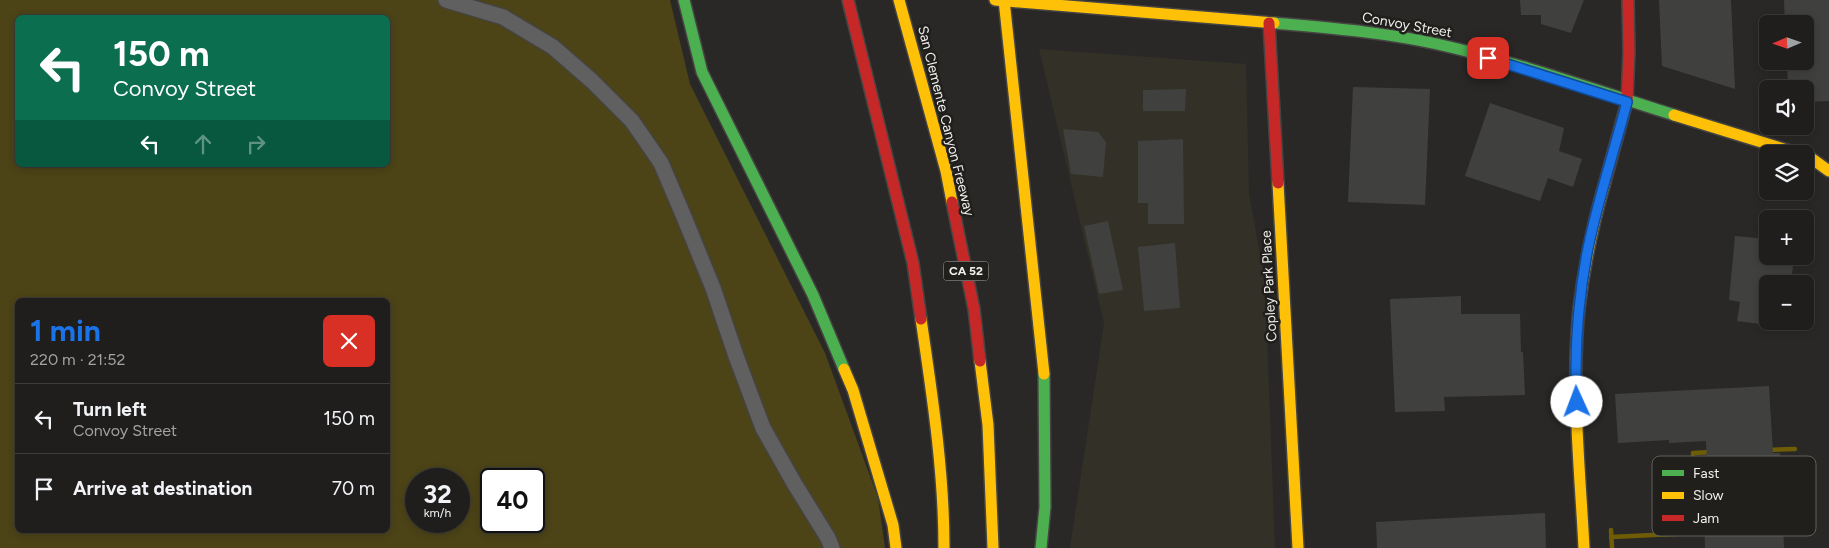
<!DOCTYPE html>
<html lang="en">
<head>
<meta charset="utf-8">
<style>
  body { margin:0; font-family:Figtree,sans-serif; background:#272726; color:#f1f3f6; height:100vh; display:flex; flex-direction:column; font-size:19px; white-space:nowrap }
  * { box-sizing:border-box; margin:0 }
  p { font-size:16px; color:#a1a2a4 }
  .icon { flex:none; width:28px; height:28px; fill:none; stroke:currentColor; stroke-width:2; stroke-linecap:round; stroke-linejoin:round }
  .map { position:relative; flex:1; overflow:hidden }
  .panel { position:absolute; left:15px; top:298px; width:375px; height:235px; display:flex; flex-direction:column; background:#1f1e1d; border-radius:8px; box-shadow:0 2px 8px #0003,0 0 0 1px #3c3c3b }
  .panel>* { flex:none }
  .top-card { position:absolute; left:15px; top:15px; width:375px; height:152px; border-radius:8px; box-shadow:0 2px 8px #0003,0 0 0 1px #3c3c3b; background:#0b6e4f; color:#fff; overflow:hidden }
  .needle { width:32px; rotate:268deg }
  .fabs { position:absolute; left:1759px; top:15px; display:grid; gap:10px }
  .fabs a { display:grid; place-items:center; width:55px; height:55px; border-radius:8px; background:#1f1e1d; box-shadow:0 2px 8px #0003,0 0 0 1px #3c3c3b; font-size:25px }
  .speed { position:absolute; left:405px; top:468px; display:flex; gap:10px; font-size:25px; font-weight:700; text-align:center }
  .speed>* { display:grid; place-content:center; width:65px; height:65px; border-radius:50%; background:#1f1e1d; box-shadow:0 2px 8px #0003,0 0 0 1px #3c3c3b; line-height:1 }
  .speed small { font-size:12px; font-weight:400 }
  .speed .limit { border:2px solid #111; border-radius:8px; background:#fff; color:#111 }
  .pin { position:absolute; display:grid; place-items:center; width:42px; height:42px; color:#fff; margin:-21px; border-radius:10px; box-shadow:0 2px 8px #0006 }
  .me { position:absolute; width:55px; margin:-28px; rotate:358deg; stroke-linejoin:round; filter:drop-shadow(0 0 4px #0008) }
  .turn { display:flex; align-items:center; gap:18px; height:105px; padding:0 15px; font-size:22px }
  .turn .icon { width:65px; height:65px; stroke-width:2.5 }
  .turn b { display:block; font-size:35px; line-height:42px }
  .lanes { display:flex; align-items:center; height:48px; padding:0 15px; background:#0003; justify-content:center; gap:25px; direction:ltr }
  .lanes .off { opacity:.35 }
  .round { display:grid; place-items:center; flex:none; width:52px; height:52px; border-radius:8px; background:#272726 }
  .head { display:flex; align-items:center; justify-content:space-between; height:85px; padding:0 15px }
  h1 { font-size:30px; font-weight:700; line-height:38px; color:#1a73e8 }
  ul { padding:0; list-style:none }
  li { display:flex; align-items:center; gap:15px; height:70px; padding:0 15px; border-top:1px solid #3c3c3b }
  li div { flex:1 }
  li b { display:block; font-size:19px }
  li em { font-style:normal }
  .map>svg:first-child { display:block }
</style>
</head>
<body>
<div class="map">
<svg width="1829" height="548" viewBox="0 0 1829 548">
  <rect width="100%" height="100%" fill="#292827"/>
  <polygon fill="#323027" points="1039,49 1246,64 1249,194 1265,281 1275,548 1070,548 1104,323"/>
  <path fill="#4c4317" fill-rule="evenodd" d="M0,0H670L690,84L825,353L878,498L885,548H0ZM18,18H388V165H18ZM18,300H388V530H18ZM416,479H459V521H416ZM491,479H534V521H491Z"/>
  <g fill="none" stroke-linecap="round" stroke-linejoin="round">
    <g stroke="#6e5d04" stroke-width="4.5">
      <polyline points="1767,450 1795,449"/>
      <polyline points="1611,530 1612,548"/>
      <polyline points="1611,537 1696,533 1693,453 1712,452"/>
    </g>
  </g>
  <g fill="#40403e">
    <polygon points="1520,0 1584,0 1571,33 1541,24 1541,15 1521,15"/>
    <polygon points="1659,0 1731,0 1735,89 1662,66"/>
    <polygon points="1784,0 1829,0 1829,101 1805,102 1805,89 1788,89 1787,61 1805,61 1805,24 1785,24"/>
    <polygon points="1353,87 1430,89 1425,205 1348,202"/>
    <polygon points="1186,89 1185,111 1143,111 1143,90"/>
    <polygon points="1490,103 1564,128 1559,151 1582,159 1573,187 1548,178 1540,201 1465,176"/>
    <polygon points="1063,129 1098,132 1106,142 1103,177 1071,174"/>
    <polygon points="1183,139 1184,224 1148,224 1148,203 1138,203 1138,141"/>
    <polygon points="1108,221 1123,290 1099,294 1084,226"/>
    <polygon points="1735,236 1768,239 1768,256 1794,256 1792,274 1814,280 1814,284 1768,284 1768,325 1737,321 1740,302 1729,300"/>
    <polygon points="1175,243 1180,308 1144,311 1138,247"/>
    <polygon points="1461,296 1461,314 1520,314 1521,352 1523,352 1525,395 1444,397 1445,411 1395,412 1390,299"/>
    <polygon points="1769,386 1773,453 1780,453 1784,548 1705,548 1704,508 1709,508 1706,441 1669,443 1669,440 1618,443 1615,394"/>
    <polygon points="1545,513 1546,548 1377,548 1376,522"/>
  </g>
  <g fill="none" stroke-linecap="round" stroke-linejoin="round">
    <g stroke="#454443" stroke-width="18">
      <polyline id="street" points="446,0 503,17 553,47 592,81 632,121 661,163 684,217 713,288 736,356 763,428 794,483 828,538 832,548"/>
    </g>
    <g stroke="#454443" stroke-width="14">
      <g id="fast">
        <polyline points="684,0 702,72 813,295 844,369"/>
        <path d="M1274,23C1329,28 1383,32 1437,44C1517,62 1595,90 1674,115"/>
        <polyline points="1041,548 1045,507 1044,374"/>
      </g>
    </g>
    <g stroke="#454443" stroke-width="14">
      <g id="slow">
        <polyline points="899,0 946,171 952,202"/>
        <polyline points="995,0 1274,23"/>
        <polyline points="1004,0 1044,374"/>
        <polyline points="1674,115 1800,154"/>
        <polyline points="1805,156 1811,158 1829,171"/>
        <polyline points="1278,183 1298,548"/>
        <path d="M921,319C932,394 944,471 944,548"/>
        <polyline points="980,361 988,425 993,548"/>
        <polyline points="844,369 853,390 893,525 896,548"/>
        <path d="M1584,548C1580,470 1571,387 1579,309C1584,266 1593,224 1605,182"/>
      </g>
    </g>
    <g stroke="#454443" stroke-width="14">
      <g id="jam">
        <polyline points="848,0 913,263 921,319"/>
        <polyline points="1269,23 1278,183"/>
        <polyline points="1605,182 1627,102 1629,51 1628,0"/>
        <polyline points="952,202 974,309 980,361"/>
      </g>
    </g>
    <use href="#street" stroke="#606060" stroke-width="15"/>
    <use href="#fast" stroke="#4caf50" stroke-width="11"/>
    <use href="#slow" stroke="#ffc107" stroke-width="11"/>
    <use href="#jam" stroke="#c62828" stroke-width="11"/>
  </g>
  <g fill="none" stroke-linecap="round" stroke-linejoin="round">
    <g stroke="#114b97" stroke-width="12">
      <path id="route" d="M1488,58L1627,102C1614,152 1597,202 1587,253C1578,302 1574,352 1577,402"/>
    </g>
    <use href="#route" stroke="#1a73e8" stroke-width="9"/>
  </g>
  <g text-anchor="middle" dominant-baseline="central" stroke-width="5" stroke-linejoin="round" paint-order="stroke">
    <rect fill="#201f1c" stroke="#b2b1af" stroke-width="1" x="943.5" y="261.5" width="45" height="19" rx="4"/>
    <g font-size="12" font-weight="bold" fill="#f1f0ee">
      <text x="966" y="271">CA 52</text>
    </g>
    <g font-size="14" fill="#f1f0ee" stroke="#201f1c">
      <text transform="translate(1407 25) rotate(10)">Convoy Street</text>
      <text transform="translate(946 121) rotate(76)">San Clemente Canyon Freeway</text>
      <text transform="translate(1269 286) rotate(-93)">Copley Park Place</text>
    </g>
  </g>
  <rect x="1652" y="456" width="164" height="80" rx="8" fill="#201f1c" stroke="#5f5e5b" stroke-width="1"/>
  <rect x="1662" y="470" width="22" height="6" fill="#4caf50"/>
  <rect x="1662" y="492" width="22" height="7" fill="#ffc107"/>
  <rect x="1662" y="515" width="22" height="6" fill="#c62828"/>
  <g font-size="14" fill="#f1f0ee">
    <text x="1693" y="478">Fast</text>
    <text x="1693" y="500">Slow</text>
    <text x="1693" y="523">Jam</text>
  </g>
</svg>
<div class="fabs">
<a><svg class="needle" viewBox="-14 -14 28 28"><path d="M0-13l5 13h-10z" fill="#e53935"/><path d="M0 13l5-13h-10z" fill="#a1a2a4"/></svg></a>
<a><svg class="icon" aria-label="sound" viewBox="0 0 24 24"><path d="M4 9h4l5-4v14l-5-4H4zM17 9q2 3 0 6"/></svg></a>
<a><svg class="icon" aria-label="layers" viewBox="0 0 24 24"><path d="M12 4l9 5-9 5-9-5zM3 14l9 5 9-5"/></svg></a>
<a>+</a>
<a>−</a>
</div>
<div class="speed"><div>32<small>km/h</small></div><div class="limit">40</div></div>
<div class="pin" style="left:1488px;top:58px;background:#d93025"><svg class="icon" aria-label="arrive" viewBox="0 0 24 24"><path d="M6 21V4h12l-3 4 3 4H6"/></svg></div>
<svg class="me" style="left:1577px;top:402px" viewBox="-20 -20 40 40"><circle r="19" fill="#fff"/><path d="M0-13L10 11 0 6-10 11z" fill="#1a73e8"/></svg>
<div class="top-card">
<div class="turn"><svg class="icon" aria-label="left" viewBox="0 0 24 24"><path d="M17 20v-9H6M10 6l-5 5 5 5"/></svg><div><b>150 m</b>Convoy Street</div></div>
<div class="lanes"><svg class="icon" aria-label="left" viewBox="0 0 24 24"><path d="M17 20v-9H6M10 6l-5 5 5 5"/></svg><svg class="icon off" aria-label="ahead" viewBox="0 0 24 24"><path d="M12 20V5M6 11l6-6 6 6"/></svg><svg class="icon off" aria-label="right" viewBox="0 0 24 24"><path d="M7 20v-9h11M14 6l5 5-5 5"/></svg></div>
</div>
<section class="panel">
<div class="head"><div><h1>1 min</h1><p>220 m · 21:52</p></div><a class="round" style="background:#d93025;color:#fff"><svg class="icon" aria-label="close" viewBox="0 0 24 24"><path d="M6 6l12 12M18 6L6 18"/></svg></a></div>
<ul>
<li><svg class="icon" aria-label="left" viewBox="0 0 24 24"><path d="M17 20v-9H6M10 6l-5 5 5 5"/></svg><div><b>Turn left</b><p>Convoy Street</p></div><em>150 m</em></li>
<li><svg class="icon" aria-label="arrive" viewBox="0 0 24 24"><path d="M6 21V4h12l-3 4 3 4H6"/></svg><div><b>Arrive at destination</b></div><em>70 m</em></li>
</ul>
</section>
</div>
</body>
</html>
